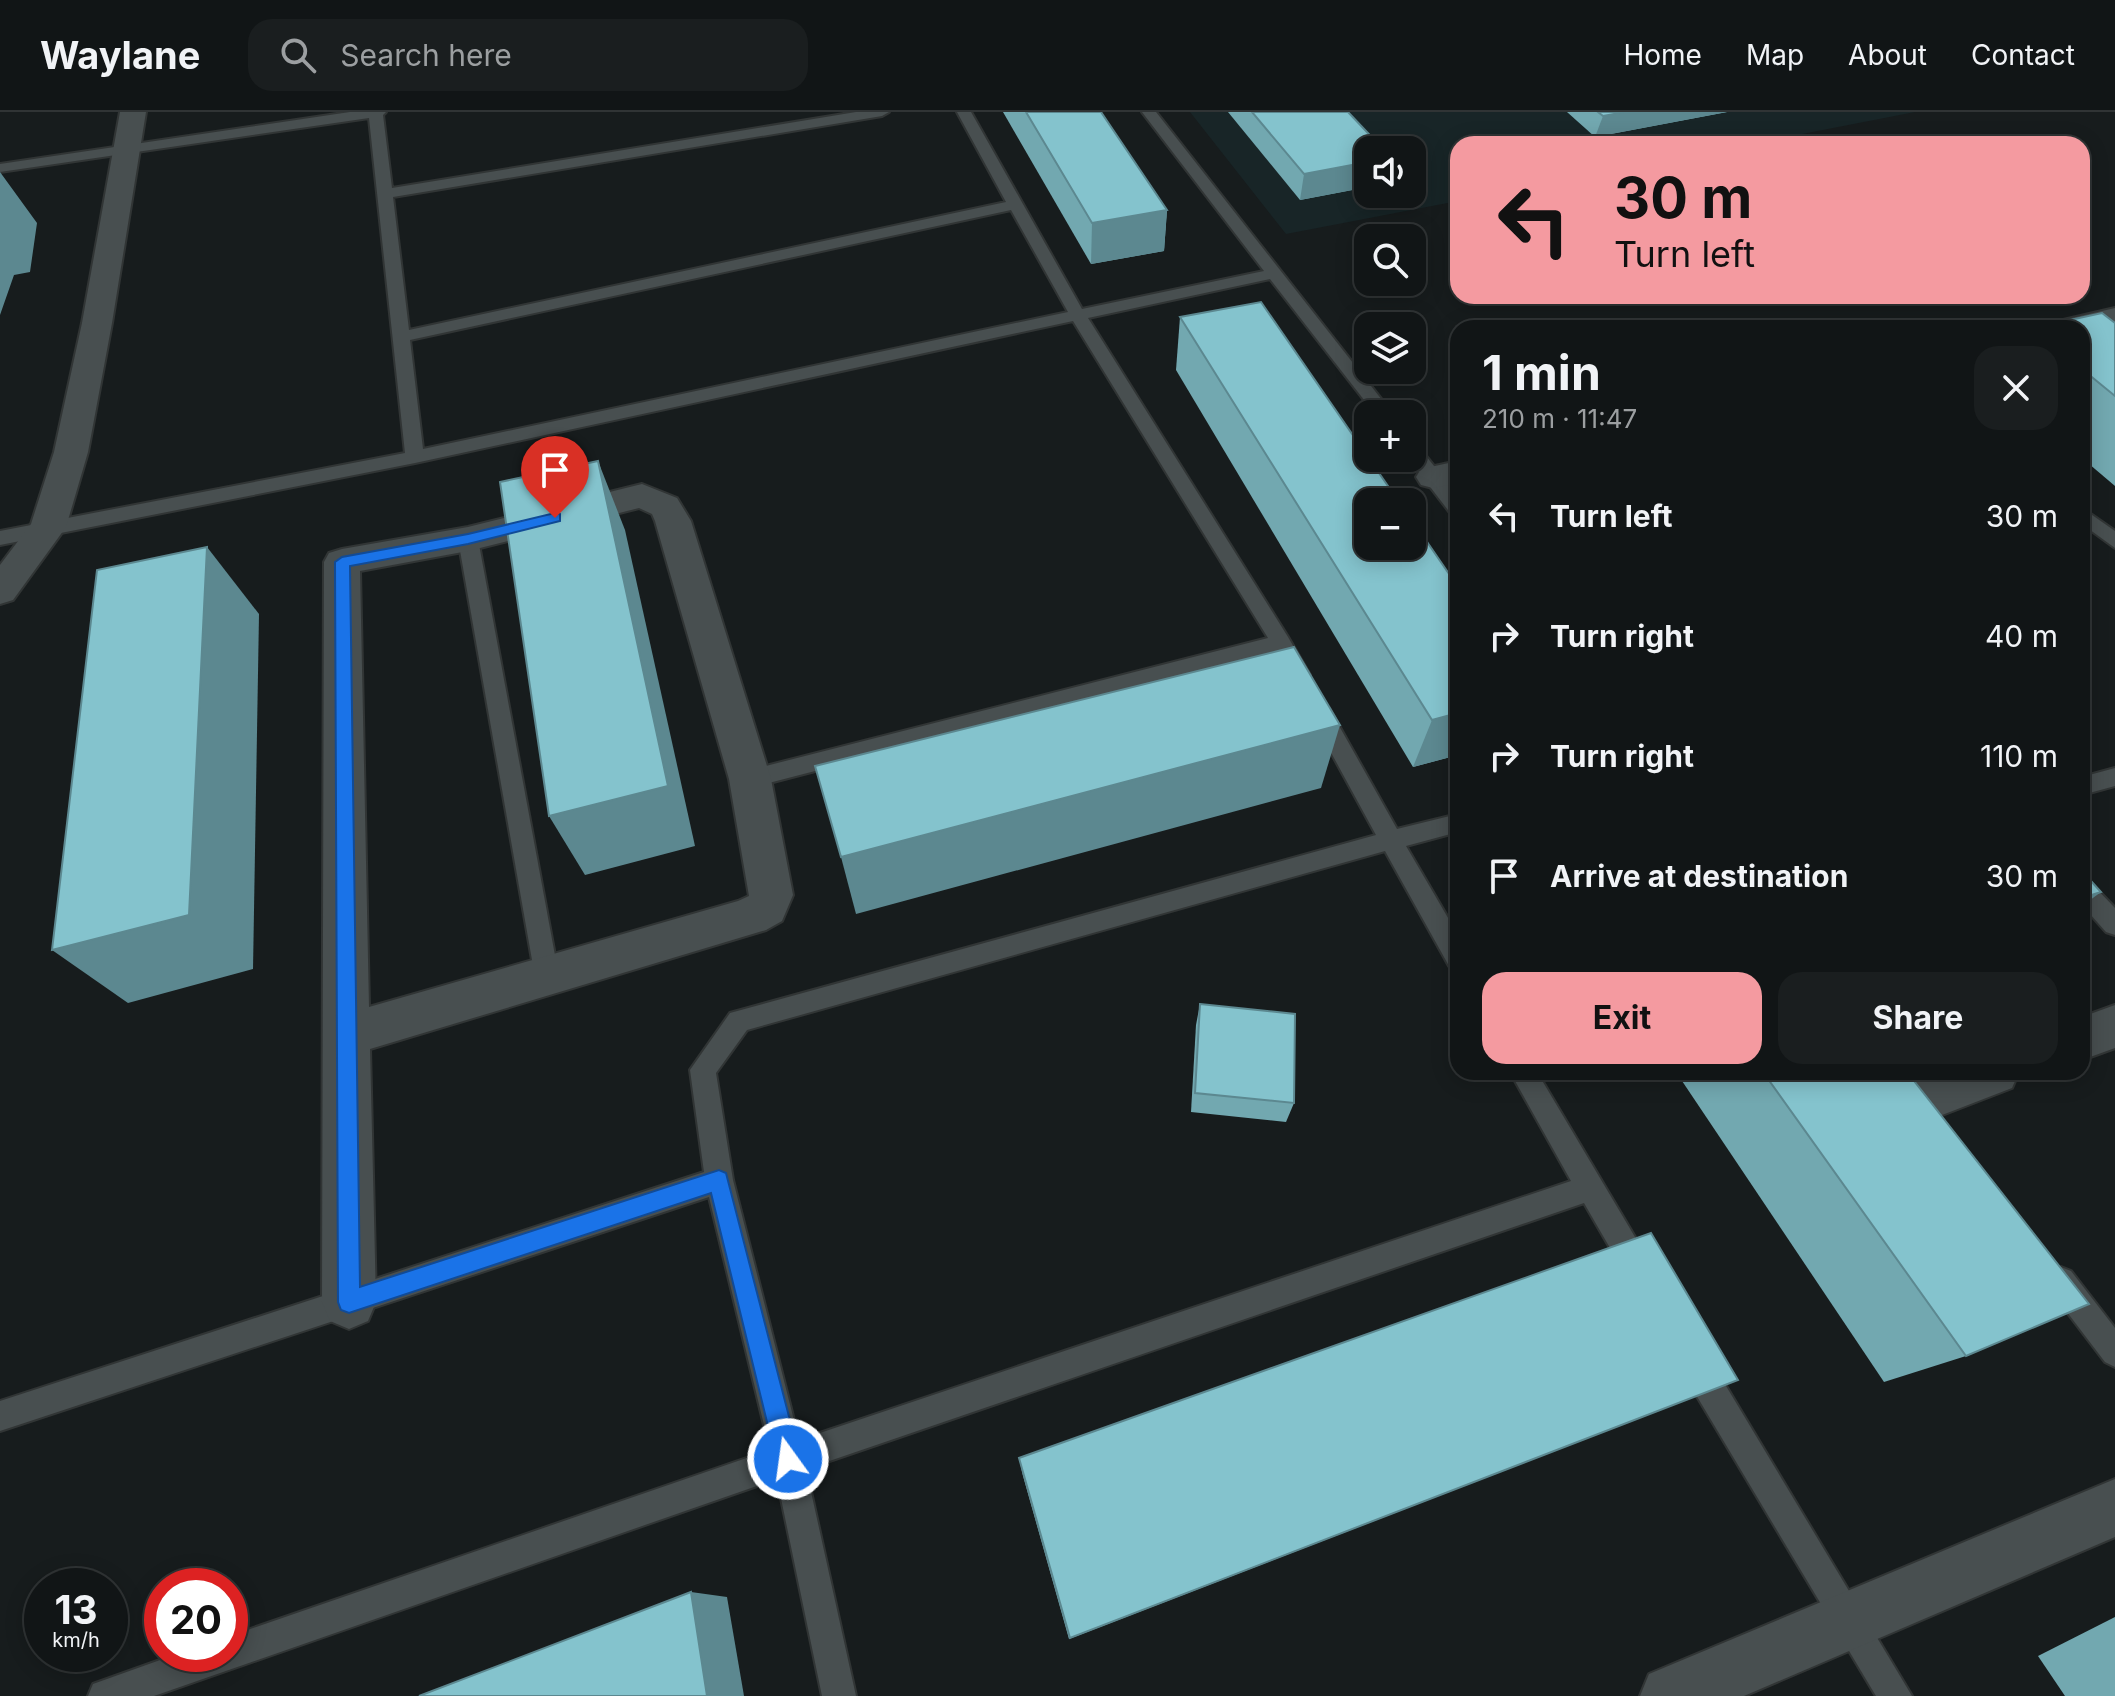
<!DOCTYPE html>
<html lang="en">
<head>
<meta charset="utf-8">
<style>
  body { margin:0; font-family:Inter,sans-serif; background:#1a1e1f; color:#f1f3f6; height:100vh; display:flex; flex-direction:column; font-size:30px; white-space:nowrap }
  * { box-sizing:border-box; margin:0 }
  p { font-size:26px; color:#9c9fa1 }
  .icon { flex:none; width:44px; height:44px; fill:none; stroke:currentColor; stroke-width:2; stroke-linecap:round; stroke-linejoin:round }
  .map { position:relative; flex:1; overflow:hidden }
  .sheet { position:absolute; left:1450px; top:208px; width:640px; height:760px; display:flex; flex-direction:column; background:#111516; border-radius:24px; box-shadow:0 4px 20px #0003,0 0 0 2px #303435 }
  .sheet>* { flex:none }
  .top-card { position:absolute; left:1450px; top:24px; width:640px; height:168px; border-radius:24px; box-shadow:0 4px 20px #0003,0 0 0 2px #303435; background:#f49aa0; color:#111; overflow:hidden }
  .controls { position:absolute; left:1354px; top:24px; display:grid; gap:16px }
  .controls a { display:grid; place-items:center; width:72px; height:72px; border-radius:16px; background:#111516; box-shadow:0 4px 20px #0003,0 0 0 2px #303435; font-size:40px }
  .speed { position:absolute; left:24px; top:1456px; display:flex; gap:16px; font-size:40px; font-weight:700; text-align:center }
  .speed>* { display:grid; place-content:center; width:104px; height:104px; border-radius:50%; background:#111516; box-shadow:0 4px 20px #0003,0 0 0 2px #303435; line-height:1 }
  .speed small { font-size:20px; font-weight:400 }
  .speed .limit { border:12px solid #d22; background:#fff; color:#111 }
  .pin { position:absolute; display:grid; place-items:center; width:68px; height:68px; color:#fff; margin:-82px -34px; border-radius:50% 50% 50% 0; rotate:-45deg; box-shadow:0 0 8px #0007 }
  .pin .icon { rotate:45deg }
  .me { position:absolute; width:88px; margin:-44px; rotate:346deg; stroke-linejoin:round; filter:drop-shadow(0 0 6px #0008) }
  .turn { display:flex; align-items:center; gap:28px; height:168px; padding:0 32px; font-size:36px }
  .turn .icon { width:104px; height:104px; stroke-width:2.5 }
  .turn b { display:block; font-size:56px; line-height:68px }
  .round { display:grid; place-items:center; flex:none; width:84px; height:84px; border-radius:24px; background:#1a1e1f }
  .overview { display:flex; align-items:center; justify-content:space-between; height:136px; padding:0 32px }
  h1 { font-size:48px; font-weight:700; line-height:60px }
  .button { display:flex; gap:16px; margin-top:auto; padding:16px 32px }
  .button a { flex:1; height:92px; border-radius:24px; background:#f49aa0; color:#111; font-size:32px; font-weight:700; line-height:92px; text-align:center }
  .button a+a { background:#1a1e1f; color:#f1f3f6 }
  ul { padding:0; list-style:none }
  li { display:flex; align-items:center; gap:24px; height:120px; padding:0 32px }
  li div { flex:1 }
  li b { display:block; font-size:30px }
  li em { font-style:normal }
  header { display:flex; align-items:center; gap:48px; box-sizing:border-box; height:112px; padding:0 40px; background:#111516; border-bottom:2px solid #303435 }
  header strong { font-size:38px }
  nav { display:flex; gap:44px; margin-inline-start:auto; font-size:28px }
  .search { width:560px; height:72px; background:#1a1e1f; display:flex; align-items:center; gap:20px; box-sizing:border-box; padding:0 28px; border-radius:24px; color:#9c9fa1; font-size:30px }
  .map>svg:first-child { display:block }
</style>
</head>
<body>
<header>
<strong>Waylane</strong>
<div class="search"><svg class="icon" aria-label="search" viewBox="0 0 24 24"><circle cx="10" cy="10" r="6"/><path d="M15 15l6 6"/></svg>Search here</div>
<nav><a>Home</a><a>Map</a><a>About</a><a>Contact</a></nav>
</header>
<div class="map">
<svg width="2115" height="1584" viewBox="0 0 2115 1584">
  <rect width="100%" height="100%" fill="#171c1d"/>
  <path fill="#182527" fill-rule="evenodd" d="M1190,0H1915L1751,32H1458V89L1286,122ZM1368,38H1412V82H1368Z"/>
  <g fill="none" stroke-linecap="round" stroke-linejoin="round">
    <g stroke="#313535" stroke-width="4">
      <g id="service">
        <path d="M350,0H386L383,3L392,76L856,0H889L882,4L393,85L409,218L1006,90L957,0H971L1082,197L1264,159L1142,0H1156L1393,302H1375L1270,167L1088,206L1288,525L1310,563L1306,569H1292L1276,539L750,676L742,673L739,667L742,661L750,658L1268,526L1073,209L415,351L0,433V419L405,341L369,6L0,60V52ZM1011,98L1068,200L423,337L410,228Z"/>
        <polygon points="1412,332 1418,334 1458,384 1458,403 1451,402 1408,346 1412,346"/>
        <polygon points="2082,396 2115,419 2115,436 2082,412"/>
        <polygon points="468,420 478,427 559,865 556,873 547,876 538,873 535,865 458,427"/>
        <polygon points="1321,594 1329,596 1397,717 1458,702 1458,720 1406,734 1458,823 1458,857 1449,854 1385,739 747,918 716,961 733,1068 799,1328 1571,1069 1510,960 1537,960 1648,1147 1652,1157 1648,1167 1638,1171 1628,1167 1584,1091 806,1357 856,1584 822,1584 777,1367 154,1584 88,1584 93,1572 177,1542 230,1542 230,1524 770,1338 709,1085 0,1319 0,1289 704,1060 690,958 730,901 1376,723 1310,602 1313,596"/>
        <polygon points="2115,656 2115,674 2082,683 2082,665"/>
        <polygon points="2082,767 2090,770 2115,796 2115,823 2106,820 2082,793"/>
        <polygon points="2061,1155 2071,1159 2115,1216 2115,1255 2105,1250 2051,1179 2047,1169 2051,1159"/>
        <polygon points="1694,1235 1705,1239 1912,1584 1876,1584 1683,1261 1679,1250 1683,1239"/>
      </g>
    </g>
    <g stroke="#313535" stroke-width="4">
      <g id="minor">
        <polygon points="120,0 146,0 112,211 88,340 66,415 13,488 0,492 0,453 31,412 54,340 82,211"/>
        <polygon points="2115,196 2115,214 2082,222 2082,216 2055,216 2059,209"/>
        <polygon points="1458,349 1458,371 1433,376 1421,373 1416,365 1421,357"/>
        <path d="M642,372L677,386L691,409L771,667L793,783L782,809L766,818L370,937L376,1190L368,1209L349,1217L330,1209L322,1190L324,450L329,441L342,437L468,415ZM639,396L652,402L655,409L729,667L749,784L738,789L369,895L360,459L468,439Z"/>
        <polygon points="2115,893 2115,936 2082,948 2082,905"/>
        <polygon points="1936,960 2019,960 2012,976 1924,1010 1907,1003 1900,987 1907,971"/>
        <polygon points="2115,1367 2115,1425 1744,1584 1640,1584 1649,1562"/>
      </g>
    </g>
    <use href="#service" fill="#484f50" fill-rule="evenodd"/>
    <use href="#minor" fill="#484f50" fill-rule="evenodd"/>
  </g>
  <g fill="#72a8b0">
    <polygon points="1003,0 1101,0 1167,98 1164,139 1091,152"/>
    <polygon points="1228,0 1348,0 1368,38 1368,75 1300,88"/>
    <polygon points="1567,0 1727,0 1595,25"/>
    <polygon points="1180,205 1458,475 1458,643 1413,655 1176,258"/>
    <polygon points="2115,211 2115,374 2082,346 2082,216"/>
    <polygon points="1200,892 1294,991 1286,1010 1191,1000 1196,913"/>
    <polygon points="1676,960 1907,960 1966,1244 1884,1270"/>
    <polygon points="1738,1268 1069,1527 1023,1364 1019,1346"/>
    <polygon points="2115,1505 2115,1584 2065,1584 2038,1544"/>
  </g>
  <g fill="#5c8890">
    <polygon points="1625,0 1727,0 1595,25 1603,4"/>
    <polygon points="1368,50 1368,75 1300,88 1304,62"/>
    <polygon points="0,60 37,111 30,160 14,163 0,203"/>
    <polygon points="1167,98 1164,139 1091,152 1092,111"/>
    <polygon points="598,349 625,418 695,734 585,763 549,704"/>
    <polygon points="207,435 259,502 253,857 128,891 52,838"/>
    <polygon points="1458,601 1458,643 1413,655 1432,608"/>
    <polygon points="1340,613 1321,676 856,802 841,745"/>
    <polygon points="2101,780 2082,794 2082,786"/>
    <polygon points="691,1480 727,1485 744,1584 707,1584"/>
  </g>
  <g fill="#84c3cd" stroke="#5c8890" stroke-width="2">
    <polygon points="1026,0 1101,0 1167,98 1092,111"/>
    <polygon points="1252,0 1348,0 1384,38 1368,38 1368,50 1304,62"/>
    <polygon points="1598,0 1625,0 1603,4"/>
    <polygon points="1261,190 1399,390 1368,390 1368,434 1412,434 1412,408 1458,475 1458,601 1432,608 1180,205"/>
    <polygon points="2102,201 2115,211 2115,284 2082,257 2082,216 2033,216"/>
    <polygon points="598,349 668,674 549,704 500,370"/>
    <polygon points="207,435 189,803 52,838 97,458"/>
    <polygon points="1294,535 1340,613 841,745 815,654"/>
    <polygon points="2082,759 2101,780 2082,786"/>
    <polygon points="1200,892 1295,902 1294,991 1195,981"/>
    <polygon points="1763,960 1907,960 2089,1192 1966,1244"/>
    <polygon points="1651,1121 1738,1268 1070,1526 1019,1346"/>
    <polygon points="691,1480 707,1584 419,1584"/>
  </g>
  <polygon fill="#1a73e8" stroke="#114b97" stroke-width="2" points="555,401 560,402 560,409 468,432 350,454 360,1175 719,1058 726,1061 800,1347 796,1356 788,1359 779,1356 776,1347 711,1081 349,1201 341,1198 338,1190 335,450 342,445 468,422"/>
</svg>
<div class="controls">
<a><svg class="icon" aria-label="sound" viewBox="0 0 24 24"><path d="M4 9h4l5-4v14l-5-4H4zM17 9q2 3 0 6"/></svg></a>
<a><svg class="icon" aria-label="search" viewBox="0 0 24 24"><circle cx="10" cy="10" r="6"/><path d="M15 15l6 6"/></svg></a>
<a><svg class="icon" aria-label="layers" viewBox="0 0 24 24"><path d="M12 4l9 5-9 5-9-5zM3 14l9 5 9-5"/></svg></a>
<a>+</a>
<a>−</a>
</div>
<div class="speed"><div>13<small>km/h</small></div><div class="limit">20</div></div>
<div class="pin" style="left:555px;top:406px;background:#d93025"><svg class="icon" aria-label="arrive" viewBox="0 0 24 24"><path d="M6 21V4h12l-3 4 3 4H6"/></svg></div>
<svg class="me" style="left:788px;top:1347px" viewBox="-20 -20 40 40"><circle r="17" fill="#1a73e8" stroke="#fff" stroke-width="3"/><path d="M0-11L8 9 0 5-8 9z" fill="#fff"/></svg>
<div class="top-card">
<div class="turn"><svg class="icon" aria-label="left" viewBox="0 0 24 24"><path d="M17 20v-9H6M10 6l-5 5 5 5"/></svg><div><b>30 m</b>Turn left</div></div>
</div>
<section class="sheet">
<div class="overview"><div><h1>1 min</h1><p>210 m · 11:47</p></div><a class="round"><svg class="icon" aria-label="close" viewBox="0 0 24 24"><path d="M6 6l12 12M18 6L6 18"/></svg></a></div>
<ul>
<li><svg class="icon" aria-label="left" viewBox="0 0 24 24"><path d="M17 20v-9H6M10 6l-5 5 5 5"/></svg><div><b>Turn left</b></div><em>30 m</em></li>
<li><svg class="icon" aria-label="right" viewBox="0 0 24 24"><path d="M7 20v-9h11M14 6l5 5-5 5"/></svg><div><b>Turn right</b></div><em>40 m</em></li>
<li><svg class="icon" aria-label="right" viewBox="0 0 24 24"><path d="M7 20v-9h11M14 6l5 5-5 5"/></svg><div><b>Turn right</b></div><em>110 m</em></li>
<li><svg class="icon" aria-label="arrive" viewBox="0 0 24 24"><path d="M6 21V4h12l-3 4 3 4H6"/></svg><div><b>Arrive at destination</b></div><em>30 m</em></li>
</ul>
<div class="button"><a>Exit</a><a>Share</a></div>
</section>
</div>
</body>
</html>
